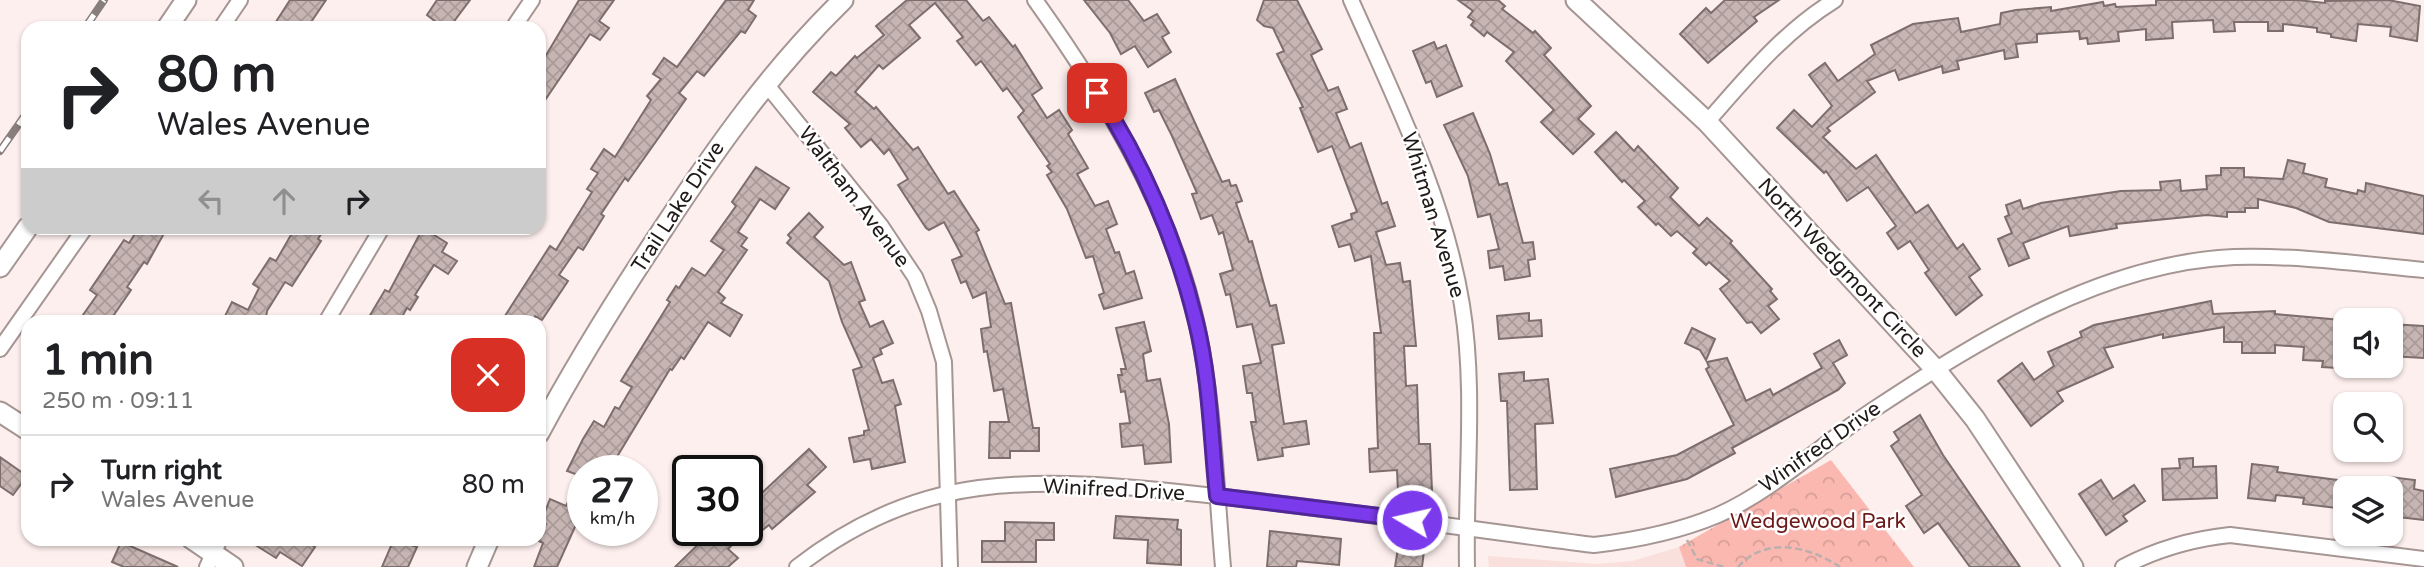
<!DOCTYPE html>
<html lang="en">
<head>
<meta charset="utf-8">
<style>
  body { margin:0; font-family:"Varela Round",sans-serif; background:#f6f6f6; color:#202124; height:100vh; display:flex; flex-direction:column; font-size:26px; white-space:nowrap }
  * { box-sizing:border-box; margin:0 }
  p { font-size:23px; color:#757577 }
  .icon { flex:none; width:38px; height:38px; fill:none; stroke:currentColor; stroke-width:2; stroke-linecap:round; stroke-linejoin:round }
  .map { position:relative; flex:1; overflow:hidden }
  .panel { position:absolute; left:21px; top:315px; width:525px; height:231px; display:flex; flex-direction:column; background:#fff; border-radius:21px; box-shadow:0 2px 5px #0004 }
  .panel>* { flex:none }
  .guide { position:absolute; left:21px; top:21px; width:525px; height:214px; border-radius:21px; box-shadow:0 2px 5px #0004; background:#fff; color:#202124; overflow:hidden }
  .fabs { position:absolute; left:2333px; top:308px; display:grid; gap:14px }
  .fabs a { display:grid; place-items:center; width:70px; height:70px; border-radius:14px; background:#fff; box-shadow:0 2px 5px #0004; font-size:35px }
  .speed { position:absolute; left:567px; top:455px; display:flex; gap:14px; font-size:35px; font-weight:700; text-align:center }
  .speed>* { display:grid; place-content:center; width:91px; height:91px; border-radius:50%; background:#fff; box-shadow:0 2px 5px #0004; line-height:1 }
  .speed small { font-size:18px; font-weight:400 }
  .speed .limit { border:4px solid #111; border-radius:10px; background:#fff; color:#111 }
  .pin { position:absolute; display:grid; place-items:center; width:60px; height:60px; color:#fff; margin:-30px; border-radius:14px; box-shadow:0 4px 10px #0006 }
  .me { position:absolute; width:77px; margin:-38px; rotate:279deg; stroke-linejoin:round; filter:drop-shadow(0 0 5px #0008) }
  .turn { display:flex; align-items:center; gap:24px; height:147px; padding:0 21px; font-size:32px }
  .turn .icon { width:91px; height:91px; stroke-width:2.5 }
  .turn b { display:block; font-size:49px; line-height:60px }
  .lanes { display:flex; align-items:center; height:66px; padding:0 21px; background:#0003; justify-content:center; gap:35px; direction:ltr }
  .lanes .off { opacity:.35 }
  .round { display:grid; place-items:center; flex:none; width:74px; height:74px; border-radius:21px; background:#f6f6f6 }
  .headline { display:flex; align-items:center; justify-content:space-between; height:119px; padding:0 21px }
  h1 { font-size:42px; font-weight:800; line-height:52px }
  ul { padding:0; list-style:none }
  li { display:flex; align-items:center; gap:21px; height:98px; padding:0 21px; border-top:2px solid #e0e0e0 }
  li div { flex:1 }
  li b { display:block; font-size:26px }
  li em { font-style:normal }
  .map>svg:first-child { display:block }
</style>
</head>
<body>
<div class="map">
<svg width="2424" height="567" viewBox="0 0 2424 567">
  <defs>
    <pattern id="park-crowns" width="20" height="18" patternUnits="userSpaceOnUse" patternTransform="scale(1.75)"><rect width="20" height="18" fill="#fbb8b1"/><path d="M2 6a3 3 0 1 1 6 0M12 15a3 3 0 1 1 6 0" fill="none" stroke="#d79e98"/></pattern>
    <pattern id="building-cross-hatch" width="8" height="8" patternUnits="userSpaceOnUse" patternTransform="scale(1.75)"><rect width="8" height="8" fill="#c6b5b3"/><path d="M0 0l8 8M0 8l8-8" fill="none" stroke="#aa9b99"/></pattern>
  </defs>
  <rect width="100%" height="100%" fill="#fdefed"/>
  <polygon fill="#fae0dd" points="1679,547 1686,567 1489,567 1488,556 1598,564 1632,561"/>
  <polygon fill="url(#park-crowns)" points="1831,460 1914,567 1686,567 1679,547"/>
  <g fill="url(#building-cross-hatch)" stroke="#7d6e6c" stroke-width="2">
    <polygon points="290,0 326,0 307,28 272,28"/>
    <polygon points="437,0 470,0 449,28 444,28 427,15"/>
    <polygon points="579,0 614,0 599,21 609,28 600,40 590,34 539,109 539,67"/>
    <polygon points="726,0 754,0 748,10 756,16 745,33 741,31 704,76 697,71 679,93 686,99 628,181 625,178 601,214 604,216 583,250 578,247 559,275 568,281 542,320 535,316 531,322 501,322 550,246 556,250 592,192 587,189 598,173 591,169 604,149 615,157 651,100 647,96 661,79 653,74 664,58 677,67"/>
    <polygon points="907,0 966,0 983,21 989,17 1013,47 1015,45 1042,88 1032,95 1047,118 1059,110 1072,130 1068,134 1088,168 1077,174 1095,206 1108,201 1117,224 1106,229 1115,253 1119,252 1126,274 1134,271 1142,298 1104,309 1099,295 1104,293 1093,256 1086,258 1067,209 1047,175 1052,172 1047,166 1050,164 1018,117 1024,111 1007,88 1003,91 981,61 976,65 957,41 963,37 935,3 909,25 920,38 883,69 879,65 855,92 874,109 876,107 913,150 918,147 948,194 954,191 979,230 976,232 1005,304 1011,303 1033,428 1039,428 1039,451 1010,451 1010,458 989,458 990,422 1009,422 1003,389 994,391 987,351 984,352 981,329 991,327 986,292 973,298 966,281 961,283 952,260 962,256 944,222 929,230 926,228 898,185 908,179 889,149 884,154 871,139 861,147 845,128 850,124 813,92 831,72 836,76 855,56 857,58 884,35 876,26"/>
    <polygon points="1084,0 1128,0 1144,21 1157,14 1169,33 1162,37 1171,52 1148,67 1135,46 1121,54 1110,33"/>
    <polygon points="1264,0 1297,0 1322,49 1311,55 1328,91 1338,87 1347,109 1336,113 1350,148 1361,143 1382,204 1387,202 1395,226 1376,232 1386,265 1400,263 1403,282 1410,281 1416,346 1404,346 1406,386 1417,385 1419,444 1430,444 1432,491 1398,492 1397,470 1370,472 1369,449 1378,448 1374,333 1381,333 1371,256 1355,261 1350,244 1339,247 1332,226 1352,219 1351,214 1357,212 1332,146 1318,152 1300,108 1303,107 1277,54 1284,51 1273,28 1264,26 1257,20"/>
    <polygon points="1458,0 1498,0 1505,6 1502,9 1533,33 1535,31 1551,48 1544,55 1591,106 1578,119 1594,134 1573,154 1541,122 1554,110 1506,61 1514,52 1487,32 1484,36 1471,25 1474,21 1468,17 1473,11"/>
    <polygon points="1725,0 1779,0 1754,17 1757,21 1708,63 1680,34 1706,8 1711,13"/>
    <polygon points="2156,0 2297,0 2325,3 2325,1 2388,0 2420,6 2417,41 2390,36 2391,27 2358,24 2356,41 2331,37 2331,34 2317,32 2317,28 2283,24 2283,31 2268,31 2268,22 2234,22 2235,31 2214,32 2213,20 2172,22 2173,38 2146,40 2146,29 2118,32 2119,41 2088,44 2087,38 2080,39 2079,31 2037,34 2037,42 2016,44 2018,57 2005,59 2004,50 1957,61 1959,69 1943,73 1942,66 1899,80 1895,70 1867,81 1875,92 1827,128 1830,131 1823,137 1856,169 1876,155 1916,213 1928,205 1957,249 1963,244 1980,269 1969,277 1982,295 1956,315 1925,273 1929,270 1910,241 1898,249 1887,233 1896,226 1868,187 1847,201 1826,171 1824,173 1777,128 1794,110 1812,127 1832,106 1809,75 1825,63 1838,81 1875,54 1871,45 1913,24 1958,18 1961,32 2000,24 2001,13 2016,10 2051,7 2051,11 2103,2 2104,6 2115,4 2116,7 2156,5"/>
    <polygon points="1434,42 1437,49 1446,45 1462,86 1437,97 1431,81 1426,83 1413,51"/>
    <polygon points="1175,79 1222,182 1229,180 1231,186 1236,185 1242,201 1236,203 1249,242 1252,241 1270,306 1276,305 1284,343 1272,345 1284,424 1306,421 1309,444 1282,448 1283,456 1258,460 1251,422 1256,422 1252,393 1247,393 1243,366 1261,363 1252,324 1237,327 1230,294 1226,295 1220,274 1233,270 1223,232 1219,234 1212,215 1201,219 1192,194 1197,193 1172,136 1159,110 1154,112 1145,93"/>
    <polygon points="1473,113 1490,154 1499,185 1507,183 1523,243 1533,242 1535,259 1528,260 1530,276 1505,280 1503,266 1490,268 1488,251 1499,249 1490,214 1478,217 1468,176 1444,125"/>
    <polygon points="1616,132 1634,151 1638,146 1678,188 1670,197 1699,226 1707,218 1732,241 1730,243 1772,289 1770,291 1777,299 1768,306 1779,319 1761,333 1752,322 1747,323 1720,289 1730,281 1709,262 1706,265 1693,253 1697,249 1677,231 1671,236 1658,223 1656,225 1638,207 1645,201 1624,180 1622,182 1595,152"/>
    <polygon points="2288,160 2305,164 2303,173 2327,179 2325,187 2357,194 2358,190 2365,192 2366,183 2424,196 2424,234 2329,222 2296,208 2258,199 2258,208 2245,208 2245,212 2227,212 2227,217 2207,215 2116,224 2117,228 2070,236 2068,226 2023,243 2029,258 2009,266 1998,239 2012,233 2005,217 2009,215 2006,205 2020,200 2023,209 2041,203 2121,191 2161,190 2160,182 2180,180 2181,191 2207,189 2206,176 2221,175 2221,168 2244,168 2244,177 2283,179"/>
    <polygon points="756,167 789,188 775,209 760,199 738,232 747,238 741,246 747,250 718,292 725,298 721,303 742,315 730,336 708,322 684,359 681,357 672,370 670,369 615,460 612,458 605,471 583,471 583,509 557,567 534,567 543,543 539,541 546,524 541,522 550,499 566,506 581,476 567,471 583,439 594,421 604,427 615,407 619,409 632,387 621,381 670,302 667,300 676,286 679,288 692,268 705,276 724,250 711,241 736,206 732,202"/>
    <polygon points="809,213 823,227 814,237 844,265 851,262 865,300 859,302 870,327 883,321 893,343 880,349 882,354 873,358 882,383 893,380 901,404 895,406 905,462 872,469 870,459 854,462 849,438 864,435 864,431 869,430 853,370 862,367 842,322 829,281 787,243 791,238 788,235"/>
    <polygon points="139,228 167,228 147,264 144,262 127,287 131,290 109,322 78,322 97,295 90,290 124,240 129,243"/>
    <polygon points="295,228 325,228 318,239 321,241 292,286 285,282 267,311 266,318 274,322 222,322 232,302 248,310 259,288 253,284 270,258 276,261"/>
    <polygon points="423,228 447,243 442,252 457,261 448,274 434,265 415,295 418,297 410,310 407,308 399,322 366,322 385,290 389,292"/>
    <polygon points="2211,301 2213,314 2275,311 2275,314 2341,320 2338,368 2322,367 2323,361 2303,360 2304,347 2275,345 2275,353 2242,353 2242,342 2224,342 2224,327 2163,338 2163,334 2104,348 2113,367 2057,392 2063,401 2031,426 1998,381 2022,363 2034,380 2054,366 2048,352 2082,337 2080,332 2094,325"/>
    <polygon points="1529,313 1529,321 1541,320 1542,336 1499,339 1497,316"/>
    <polygon points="1144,322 1151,351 1143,354 1147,381 1160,379 1169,424 1171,462 1145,464 1143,445 1122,447 1120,424 1130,423 1125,391 1121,392 1118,375 1122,375 1121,369 1126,369 1116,328"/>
    <polygon points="2390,324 2424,326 2424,358 2390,356"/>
    <polygon points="1692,328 1715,339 1706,360 1700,350 1685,343"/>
    <polygon points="1839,340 1847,355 1833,363 1845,383 1838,390 1732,448 1735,453 1687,479 1616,497 1610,469 1677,455 1734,425 1706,369 1709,367 1707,362 1727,358 1746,401 1770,389 1773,395 1822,368 1814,354"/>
    <polygon points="1524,372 1524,381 1548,379 1553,423 1535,424 1537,489 1510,490 1507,401 1501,401 1499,374"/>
    <polygon points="1920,415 1943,455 2020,567 1970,567 1938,523 1924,533 1906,506 1922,495 1891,446 1899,440 1894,432"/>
    <polygon points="809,449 826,467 807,485 815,492 772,529 769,525 755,536 747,525 747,507"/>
    <polygon points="0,457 27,476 13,495 0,486"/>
    <polygon points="2193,458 2193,467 2216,466 2217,498 2163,500 2162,469 2180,468 2179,459"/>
    <polygon points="2252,464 2278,467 2277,472 2345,481 2345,509 2303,504 2304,498 2276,495 2275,501 2248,498"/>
    <polygon points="2390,477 2415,480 2414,489 2424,491 2424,520 2390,516"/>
    <polygon points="2101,480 2113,499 2134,485 2145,501 2123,516 2127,521 2106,535 2079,494"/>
    <polygon points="1116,516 1178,520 1177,529 1181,530 1181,565 1147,563 1148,540 1114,538"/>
    <polygon points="1005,522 1054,523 1054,540 1036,540 1036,562 982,562 982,541 1005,541"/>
    <polygon points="713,530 747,530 728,549 738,558 728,567 675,567"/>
    <polygon points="1270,531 1341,539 1339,565 1297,561 1296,567 1267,567"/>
    <polygon points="246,539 303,539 315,547 302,566 280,552 276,558"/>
    <polygon points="394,539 417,547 408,567 382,567"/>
    <polygon points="121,542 178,567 124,567 112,562"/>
    <polygon points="1398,548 1424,551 1422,567 1395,567"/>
  </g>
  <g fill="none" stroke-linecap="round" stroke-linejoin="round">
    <g stroke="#a59593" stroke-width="18">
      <g id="street">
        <path d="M1035,0C1103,95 1172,209 1197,325C1214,404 1216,487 1223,567"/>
        <path d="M1351,0C1394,97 1445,199 1462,305C1476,391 1465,481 1467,567"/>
        <polyline points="221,28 240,0"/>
        <polyline points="513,28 532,0"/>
        <polyline points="766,84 881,226 915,277 929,311 944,362 950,567"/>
        <path d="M1707,122C1747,77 1783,32 1835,0"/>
        <polyline points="326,322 382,228"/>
        <polyline points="0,349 85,228"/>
        <polyline points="207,567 220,539"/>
        <path d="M797,567C851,525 911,497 979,488C1056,478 1139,488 1216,496C1343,510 1468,529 1594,545C1637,540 1678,532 1718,515C1773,491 1825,441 1876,408C1982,338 2103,263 2234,257C2297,255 2361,264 2424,270"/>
        <path d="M2123,567C2157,549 2192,539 2230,535L2424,559"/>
      </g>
    </g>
    <g stroke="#a59593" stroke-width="23">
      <g id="secondary">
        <polyline points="1576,0 1707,122 1936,370 1975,419 2073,567"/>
        <polyline points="167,28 186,0"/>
        <polyline points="0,267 28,227"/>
        <polyline points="0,412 28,430"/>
        <path d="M539,433C577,362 619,295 663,229C717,147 772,69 843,0"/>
        <polyline points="192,539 233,567"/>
        <polyline points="477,567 489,539"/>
      </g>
    </g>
    <g stroke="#baafad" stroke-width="2.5" stroke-dasharray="7 3.5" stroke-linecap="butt">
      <polyline points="1687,540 1697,559 1724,567"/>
      <path d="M1738,567C1765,536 1809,546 1840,567"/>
    </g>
    <use href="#street" stroke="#fff" stroke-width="14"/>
    <use href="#secondary" stroke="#fff" stroke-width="19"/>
    <g stroke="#887e7c" stroke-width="8">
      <g id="rail">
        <polyline points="85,28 104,0"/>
        <polyline points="0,151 28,111"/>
      </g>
    </g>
    <use href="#rail" stroke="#fff" stroke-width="5" stroke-dasharray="16" stroke-linecap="butt"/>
  </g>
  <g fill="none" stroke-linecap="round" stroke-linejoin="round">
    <g stroke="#51269a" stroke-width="18">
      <path id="route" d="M1097,93C1142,161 1177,243 1196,322C1210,378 1211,438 1217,496L1412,520"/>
    </g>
    <use href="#route" stroke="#7c3aed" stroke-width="12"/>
  </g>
  <g text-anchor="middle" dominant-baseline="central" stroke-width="5" stroke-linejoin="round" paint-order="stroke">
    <g font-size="21" fill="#201a19" stroke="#fff">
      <text transform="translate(854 197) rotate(53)">Waltham Avenue</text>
      <text transform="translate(678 207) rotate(-57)">Trail Lake Drive</text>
      <text transform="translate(1433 215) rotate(73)">Whitman Avenue</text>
      <text transform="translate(1842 268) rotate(47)">North Wedgmont Circle</text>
      <text transform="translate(1820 447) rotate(-35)">Winifred Drive</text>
      <text transform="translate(1114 490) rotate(3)">Winifred Drive</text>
    </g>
    <g font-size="21" fill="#6b1a19" stroke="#fff">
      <text x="1818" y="521">Wedgewood Park</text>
    </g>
  </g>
</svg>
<div class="fabs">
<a><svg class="icon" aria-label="sound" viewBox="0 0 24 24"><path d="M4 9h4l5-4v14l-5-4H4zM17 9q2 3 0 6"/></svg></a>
<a><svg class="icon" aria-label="search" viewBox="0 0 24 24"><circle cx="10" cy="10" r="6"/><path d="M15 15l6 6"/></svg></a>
<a><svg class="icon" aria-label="layers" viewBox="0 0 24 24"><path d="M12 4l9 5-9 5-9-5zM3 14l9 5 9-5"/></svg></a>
</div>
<div class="speed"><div>27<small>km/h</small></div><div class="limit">30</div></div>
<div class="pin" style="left:1097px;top:93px;background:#d93025"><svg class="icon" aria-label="arrive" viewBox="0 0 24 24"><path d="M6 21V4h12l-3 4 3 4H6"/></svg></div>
<svg class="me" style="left:1412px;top:520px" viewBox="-20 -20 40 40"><circle r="17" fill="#7c3aed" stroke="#fff" stroke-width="3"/><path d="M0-11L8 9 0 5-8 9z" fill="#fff"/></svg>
<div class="guide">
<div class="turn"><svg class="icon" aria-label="right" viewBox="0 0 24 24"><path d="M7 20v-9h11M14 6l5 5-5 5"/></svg><div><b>80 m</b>Wales Avenue</div></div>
<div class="lanes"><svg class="icon off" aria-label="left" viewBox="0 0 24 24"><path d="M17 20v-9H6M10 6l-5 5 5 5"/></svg><svg class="icon off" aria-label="ahead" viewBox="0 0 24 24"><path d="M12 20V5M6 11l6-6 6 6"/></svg><svg class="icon" aria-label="right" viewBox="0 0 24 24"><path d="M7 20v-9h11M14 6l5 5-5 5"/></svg></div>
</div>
<section class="panel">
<div class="headline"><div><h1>1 min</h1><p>250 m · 09:11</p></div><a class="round" style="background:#d93025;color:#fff"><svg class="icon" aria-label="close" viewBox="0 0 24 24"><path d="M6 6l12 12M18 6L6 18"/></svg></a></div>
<ul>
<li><svg class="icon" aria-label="right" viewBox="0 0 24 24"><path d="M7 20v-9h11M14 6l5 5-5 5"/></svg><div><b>Turn right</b><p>Wales Avenue</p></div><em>80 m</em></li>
</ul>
</section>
</div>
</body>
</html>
